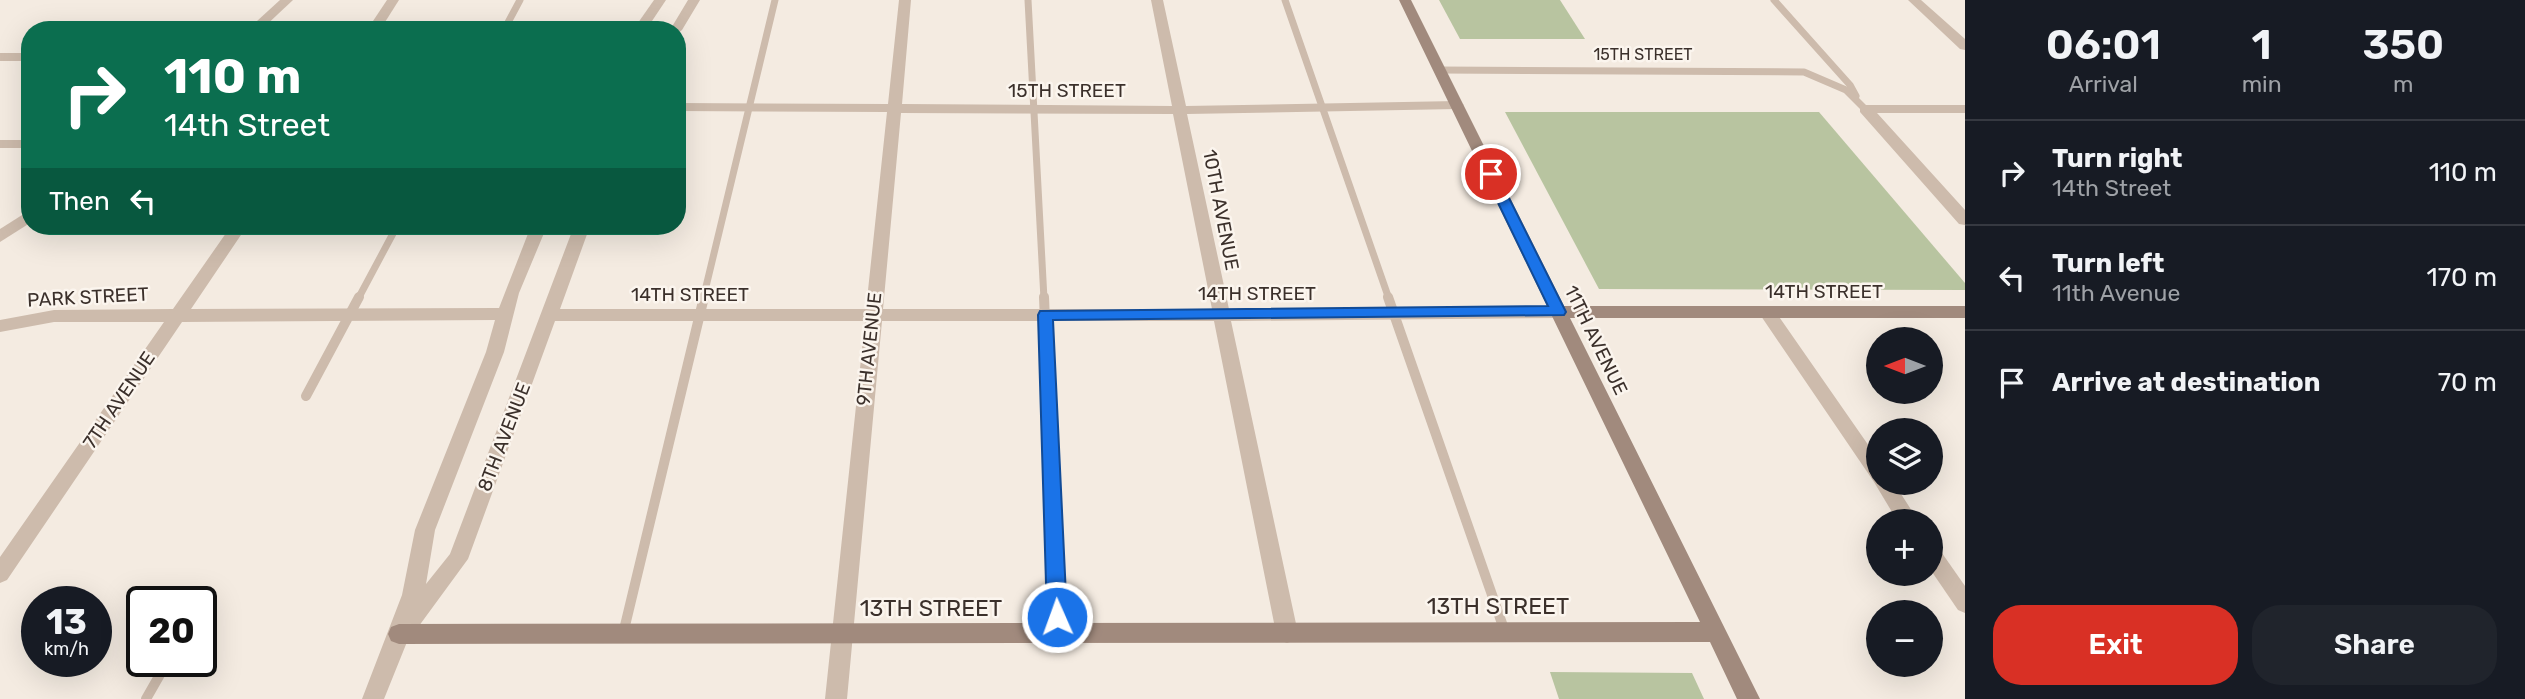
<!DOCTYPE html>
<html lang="en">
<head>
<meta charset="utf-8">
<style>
  body { margin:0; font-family:Rubik,sans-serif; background:#20242c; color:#f1f3f6; height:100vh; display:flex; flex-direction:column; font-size:26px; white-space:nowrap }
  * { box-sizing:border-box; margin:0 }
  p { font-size:23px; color:#9ea1a6 }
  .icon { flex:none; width:38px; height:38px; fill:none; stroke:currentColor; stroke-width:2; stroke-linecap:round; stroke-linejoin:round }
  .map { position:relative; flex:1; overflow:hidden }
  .side { display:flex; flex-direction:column; background:#171b24; width:560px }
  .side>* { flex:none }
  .guide { position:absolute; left:21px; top:21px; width:665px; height:214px; border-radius:28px; box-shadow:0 7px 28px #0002; background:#0b6e4f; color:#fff; overflow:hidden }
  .needle { width:46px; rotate:270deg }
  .controls { position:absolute; left:1866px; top:327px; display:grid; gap:14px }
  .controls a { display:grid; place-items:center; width:77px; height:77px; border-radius:50%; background:#171b24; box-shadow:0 7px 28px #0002; font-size:35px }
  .speed { position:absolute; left:21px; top:586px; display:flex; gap:14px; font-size:35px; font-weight:700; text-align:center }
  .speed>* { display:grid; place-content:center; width:91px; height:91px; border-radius:50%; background:#171b24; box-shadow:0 7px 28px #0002; line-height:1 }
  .speed small { font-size:18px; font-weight:400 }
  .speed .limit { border:4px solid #111; border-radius:10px; background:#fff; color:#111 }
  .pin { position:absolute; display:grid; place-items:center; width:60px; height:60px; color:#fff; margin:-30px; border:4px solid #fff; border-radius:50%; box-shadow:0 2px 7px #0007 }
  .me { position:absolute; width:77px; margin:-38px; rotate:358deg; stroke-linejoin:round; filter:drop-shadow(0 0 5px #0008) }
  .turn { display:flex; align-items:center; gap:24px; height:147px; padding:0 28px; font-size:32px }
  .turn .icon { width:91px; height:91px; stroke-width:2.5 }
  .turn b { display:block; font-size:49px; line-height:60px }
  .then { display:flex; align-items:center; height:66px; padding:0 28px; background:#0003; gap:14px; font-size:26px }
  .eta { display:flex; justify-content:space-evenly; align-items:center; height:119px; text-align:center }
  .eta b { font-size:42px; font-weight:600; line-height:49px }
  .primary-button { display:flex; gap:14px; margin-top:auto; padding:14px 28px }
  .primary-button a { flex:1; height:80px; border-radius:28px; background:#d93025; color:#fff; font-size:28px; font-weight:600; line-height:80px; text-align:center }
  .primary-button a+a { background:#20242c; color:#f1f3f6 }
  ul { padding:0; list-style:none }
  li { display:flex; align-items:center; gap:21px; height:105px; padding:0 28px; border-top:2px solid #363941 }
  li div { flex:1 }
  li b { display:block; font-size:26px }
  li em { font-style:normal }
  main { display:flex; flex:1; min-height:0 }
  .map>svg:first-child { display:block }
</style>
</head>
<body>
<main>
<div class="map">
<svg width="1965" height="699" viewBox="0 0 1965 699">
  <rect width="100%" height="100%" fill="#f4ebe1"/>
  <g fill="#b8c4a0">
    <polygon points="1439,0 1560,0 1585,39 1460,39"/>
    <polygon points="1505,112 1819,112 1965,283 1965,290 1599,289"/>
    <polygon points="1550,672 1692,673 1704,699 1559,699"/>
  </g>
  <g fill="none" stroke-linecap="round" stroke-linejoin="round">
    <g stroke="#cdbbac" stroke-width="7">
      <polyline points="1028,0 1044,299"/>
      <polyline points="1285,0 1389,299"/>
      <polyline points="1774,0 1850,85 1856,96"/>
      <polyline points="504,30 520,0"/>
      <polyline points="1440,70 1804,72 1846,90 1865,109"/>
      <polyline points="358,299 397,226"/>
      <polyline points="703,299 775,0"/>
    </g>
    <g stroke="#cdbbac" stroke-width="10">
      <polyline points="1044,297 1058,632"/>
      <polyline points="1388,297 1505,632"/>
      <polyline points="306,396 359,297"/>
      <polyline points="623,634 704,297"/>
      <polyline points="146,699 162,671"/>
    </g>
    <g fill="#cdbbac" fill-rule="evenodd">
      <polygon points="280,0 293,0 261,30 247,30"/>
      <polygon points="387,0 399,0 380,30 367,30"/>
      <polygon points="654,0 666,0 646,30 633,30"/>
      <polygon points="688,0 700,0 682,30 677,34 677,30 670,30"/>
      <path d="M899,0H911L902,104L1172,106L1151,0H1163L1186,106L1457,101L1464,105L1457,109L1187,114L1229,309L1558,306L1566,312L1558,318L1231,321L1298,633L1295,640L1287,643L1279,640L1276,633L1214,321H882L847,699H825L865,321H555L468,559L416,630L411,632L384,699H362L402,595L415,530L486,352L495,320L182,322L7,580L0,583V557L164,322H54L0,332V320L54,310L173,309L231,226H247L191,309L499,308L531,226H547L519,293L504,352L435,530L426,584L450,554L574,226H590L560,309H866L887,112L677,111V103L888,104ZM901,113L1173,114L1212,309H883Z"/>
      <polygon points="1908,0 1921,0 1965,39 1965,50 1960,49"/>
      <rect x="0" y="53" width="30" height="8"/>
      <polygon points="1865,105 1965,105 1965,113 1877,113 1965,210 1965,225 1959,224 1860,112 1860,106"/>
      <rect x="0" y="140" width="30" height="8"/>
      <polygon points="30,210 30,223 0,242 0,229"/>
      <polygon points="1767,306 1773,308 1878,459 1878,483 1894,483 1919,522 1898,522 1874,482 1761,316 1759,312 1761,308"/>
      <polygon points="1930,543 1937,546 1965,586 1965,613 1958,610 1930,569"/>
    </g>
    <polygon fill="#a18a7d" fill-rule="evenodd" points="1399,0 1411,0 1564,306 1965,306 1965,318 1570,318 1760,699 1737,699 1710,642 399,644 391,641 388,634 391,627 399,624 1700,622"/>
  </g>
  <polygon fill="#1a73e8" stroke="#114b97" stroke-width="2" points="1491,169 1497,174 1566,312 1564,315 1053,320 1067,617 1064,623 1057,626 1050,623 1047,617 1038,315 1040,311 1548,306 1484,174"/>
  <g text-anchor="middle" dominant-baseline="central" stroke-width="5" stroke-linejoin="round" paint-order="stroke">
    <g font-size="16" fill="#3b302b" stroke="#fbf5ee">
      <text x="1643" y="54">15TH STREET</text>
    </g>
    <g font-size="19" fill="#3b302b" stroke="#fbf5ee">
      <text x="1067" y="90">15TH STREET</text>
      <text transform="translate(1221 210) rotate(79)">10TH AVENUE</text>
      <text x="1824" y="291">14TH STREET</text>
      <text x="1257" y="293">14TH STREET</text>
      <text x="690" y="294">14TH STREET</text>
      <text transform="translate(88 297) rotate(-3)">PARK STREET</text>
      <text transform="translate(1596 340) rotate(64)">11TH AVENUE</text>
      <text transform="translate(869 349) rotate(-84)">9TH AVENUE</text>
      <text transform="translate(119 400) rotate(-56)">7TH AVENUE</text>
      <text transform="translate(504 437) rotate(-69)">8TH AVENUE</text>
    </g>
    <g font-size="23" fill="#3b302b" stroke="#fbf5ee">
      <text x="1498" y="606">13TH STREET</text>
      <text x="931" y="608">13TH STREET</text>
    </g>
  </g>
</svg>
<div class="controls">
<a><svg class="needle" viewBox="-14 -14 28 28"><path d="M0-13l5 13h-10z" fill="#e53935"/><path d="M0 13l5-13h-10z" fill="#9ea1a6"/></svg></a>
<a><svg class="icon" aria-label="layers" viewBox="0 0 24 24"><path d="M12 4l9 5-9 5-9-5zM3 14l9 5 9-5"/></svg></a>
<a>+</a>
<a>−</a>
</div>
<div class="speed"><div>13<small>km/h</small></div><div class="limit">20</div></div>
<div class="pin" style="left:1491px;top:174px;background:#d93025"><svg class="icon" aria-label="arrive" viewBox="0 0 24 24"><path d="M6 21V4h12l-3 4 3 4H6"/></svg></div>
<svg class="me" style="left:1057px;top:617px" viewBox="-20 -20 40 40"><circle r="17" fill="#1a73e8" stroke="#fff" stroke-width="3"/><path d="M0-11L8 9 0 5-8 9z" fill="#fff"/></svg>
<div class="guide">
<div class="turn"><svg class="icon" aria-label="right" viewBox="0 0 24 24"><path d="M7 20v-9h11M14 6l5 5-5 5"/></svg><div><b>110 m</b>14th Street</div></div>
<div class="then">Then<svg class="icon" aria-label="left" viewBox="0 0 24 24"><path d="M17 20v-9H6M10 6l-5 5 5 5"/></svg></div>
</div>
</div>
<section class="side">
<div class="eta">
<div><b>06:01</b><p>Arrival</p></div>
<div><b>1</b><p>min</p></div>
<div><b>350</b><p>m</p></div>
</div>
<ul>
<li><svg class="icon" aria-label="right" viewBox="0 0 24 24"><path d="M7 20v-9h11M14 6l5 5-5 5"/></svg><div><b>Turn right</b><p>14th Street</p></div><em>110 m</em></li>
<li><svg class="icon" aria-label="left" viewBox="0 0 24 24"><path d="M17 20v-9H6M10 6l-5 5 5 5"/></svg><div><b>Turn left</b><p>11th Avenue</p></div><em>170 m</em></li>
<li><svg class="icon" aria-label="arrive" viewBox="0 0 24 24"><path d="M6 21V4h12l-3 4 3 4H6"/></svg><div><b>Arrive at destination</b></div><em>70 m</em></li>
</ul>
<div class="primary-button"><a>Exit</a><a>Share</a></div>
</section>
</main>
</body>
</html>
